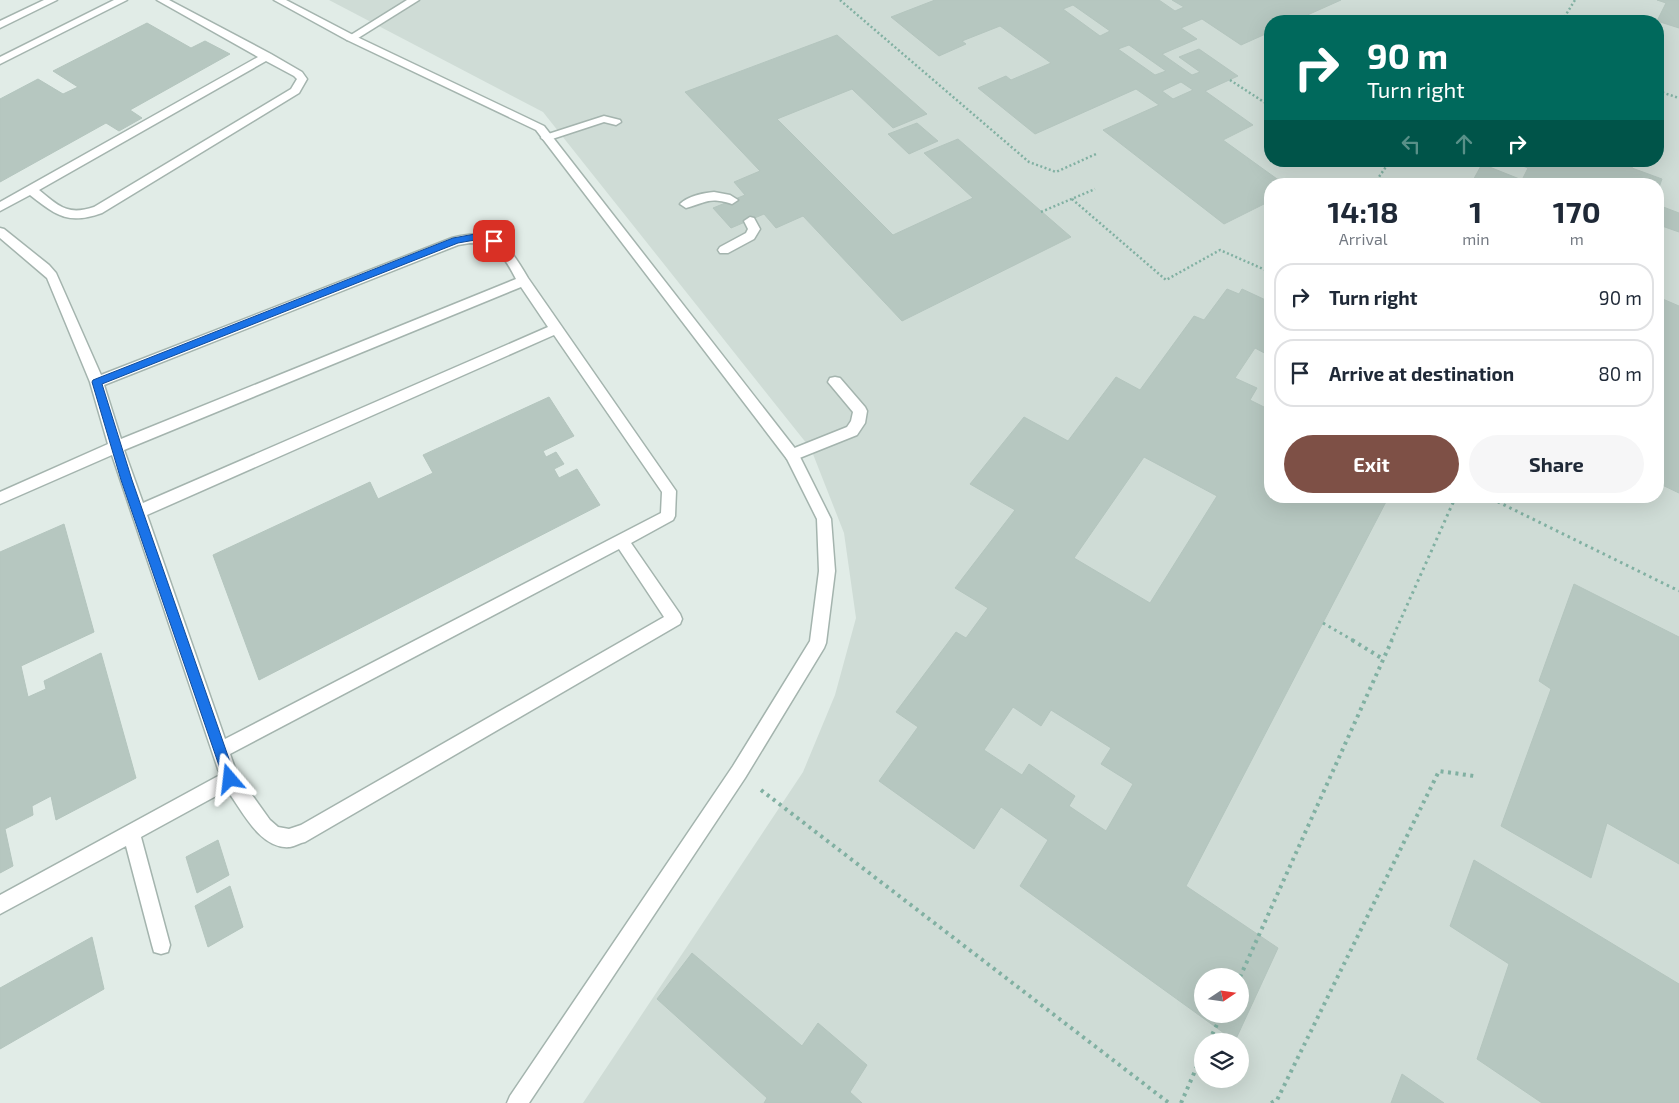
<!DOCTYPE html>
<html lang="en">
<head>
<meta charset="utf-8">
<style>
  body { margin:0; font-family:"Exo 2",sans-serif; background:#f6f6f7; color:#1f2937; height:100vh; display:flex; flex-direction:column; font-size:19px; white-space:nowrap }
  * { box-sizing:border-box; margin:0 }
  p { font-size:16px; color:#747a83 }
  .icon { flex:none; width:28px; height:28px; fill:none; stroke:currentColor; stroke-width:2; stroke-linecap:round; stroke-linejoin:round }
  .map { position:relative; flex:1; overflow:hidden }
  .drawer { position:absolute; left:1264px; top:178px; width:400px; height:325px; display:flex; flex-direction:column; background:#fff; border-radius:20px; box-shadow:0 5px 20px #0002 }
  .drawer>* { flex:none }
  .top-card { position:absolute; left:1264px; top:15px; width:400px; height:152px; border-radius:20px; box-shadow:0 5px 20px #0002; background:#00695c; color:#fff; overflow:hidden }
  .needle { width:32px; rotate:77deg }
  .controls { position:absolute; left:1194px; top:968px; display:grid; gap:10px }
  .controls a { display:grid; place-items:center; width:55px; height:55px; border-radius:50%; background:#fff; box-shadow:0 5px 20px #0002; font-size:25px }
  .pin { position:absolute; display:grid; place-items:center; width:42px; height:42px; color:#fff; margin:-21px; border-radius:10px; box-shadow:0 2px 8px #0006 }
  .me { position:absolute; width:55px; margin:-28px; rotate:343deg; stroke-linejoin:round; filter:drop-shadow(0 0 4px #0008) }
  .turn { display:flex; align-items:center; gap:18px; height:105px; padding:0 20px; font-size:22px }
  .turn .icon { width:65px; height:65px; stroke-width:2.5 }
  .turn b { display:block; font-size:35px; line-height:42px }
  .lanes { display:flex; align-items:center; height:48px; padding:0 20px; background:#0003; justify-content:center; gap:25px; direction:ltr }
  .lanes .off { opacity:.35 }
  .eta { display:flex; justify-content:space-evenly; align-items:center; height:85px; text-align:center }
  .eta b { font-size:30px; font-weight:700; line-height:35px }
  .action { display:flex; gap:10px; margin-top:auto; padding:10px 20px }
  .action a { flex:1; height:58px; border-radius:30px; background:#7e5046; color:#fff; font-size:20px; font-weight:700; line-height:58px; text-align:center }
  .action a+a { background:#f6f6f7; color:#1f2937 }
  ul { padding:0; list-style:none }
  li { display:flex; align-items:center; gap:15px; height:68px; margin:0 10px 8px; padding:0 10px; border:2px solid #e0e1e3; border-radius:20px }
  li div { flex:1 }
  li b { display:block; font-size:19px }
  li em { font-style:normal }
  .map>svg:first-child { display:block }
</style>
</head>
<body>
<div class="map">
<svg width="1679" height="1103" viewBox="0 0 1679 1103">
  <rect width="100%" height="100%" fill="#e1ece7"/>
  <path fill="#cfdcd6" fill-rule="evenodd" d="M329,0H1679V1103H583L803,772L835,695L856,618L844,533L811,449L543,112ZM1270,21H1658V161H1270ZM1270,184H1658V496H1270ZM1202,976H1240V1014H1202ZM1202,1041H1240V1079H1202Z"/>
  <g fill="#b6c7c0" stroke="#b4c5be" fill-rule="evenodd">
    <path d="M935,0H1159L1175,11L1184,7L1172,0H1341L1294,21H1270V32L1241,45L1202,19L1181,28L1197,39L1162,54L1192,75L1200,72L1179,57L1199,49L1238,76L1205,91L1253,125L1223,140L1284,184H1270V201L1224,224L1103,130L1159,105L1136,89L1035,134L978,88L1006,76L1011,80L1051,63L1000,26L962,41L966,44L939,56L891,17ZM1073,5L1110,31L1100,36L1063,9ZM1129,45L1166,71L1155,75L1118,49ZM1181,82L1193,90L1173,99L1162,91Z"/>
    <polygon points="1657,0 1679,0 1679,28 1657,21 1666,3"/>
    <polygon points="147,23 191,48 205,41 230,54 130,110 142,118 119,131 106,123 0,182 0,99 38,79 63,94 78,87 53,71"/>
    <polygon points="837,35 927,114 893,128 852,89 777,119 893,235 973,198 924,153 958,139 1071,237 902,321 803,216 776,228 764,214 731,228 713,208 745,195 734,182 760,171 685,92"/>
    <polygon points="917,123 938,141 909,154 888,134"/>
    <polygon points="1510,161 1635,161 1632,168 1662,179 1658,190 1658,184 1471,184 1482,164 1522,180 1528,168"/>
    <polygon points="1658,205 1679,213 1679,232 1662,226 1658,237"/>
    <path d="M1227,289L1239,294L1242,289L1270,302V356L1255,348L1235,378L1257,388L1250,400L1270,410V496H1389L1186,886L1278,948L1235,1041L1020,886L1048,840L1001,807L974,849L879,781L918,727L896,712L956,632L966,638L988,608L955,588L1015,510L970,484L1024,417L1068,441L1116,377L1140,390L1194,316L1204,320ZM1144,457L1217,496L1150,603L1074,558ZM1013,707L1041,726L1051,710L1111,748L1101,764L1133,784L1106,831L1069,806L1075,796L1029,764L1022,775L984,750ZM1202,976H1240V1014H1202Z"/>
    <polygon points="1658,297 1679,306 1679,493 1658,483"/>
    <polygon points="549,397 574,436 543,451 546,457 556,452 564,464 554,469 559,478 577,469 600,505 259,680 213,555 370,482 378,499 433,473 423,455"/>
    <polygon points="64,524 94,632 21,666 28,697 46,689 44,681 101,653 136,778 56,820 51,796 32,806 33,815 5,829 13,866 0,873 0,552"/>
    <polygon points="1574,584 1679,637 1679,864 1607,823 1591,878 1501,826 1551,689 1539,681"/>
    <polygon points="218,840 229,875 197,893 186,857"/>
    <polygon points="1474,860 1679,984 1679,1103 1542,1103 1477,1059 1509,964 1450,926"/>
    <polygon points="230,886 243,927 208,947 195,906"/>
    <polygon points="92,937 104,989 0,1049 0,988"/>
    <polygon points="692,953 802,1046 818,1023 867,1065 850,1092 862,1103 764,1103 767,1098 657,999"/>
    <polygon points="1402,1074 1444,1103 1391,1103"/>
  </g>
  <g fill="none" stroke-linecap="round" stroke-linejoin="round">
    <g stroke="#a4b4ae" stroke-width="3">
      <g id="service">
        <polygon points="44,0 57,0 0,28 0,21"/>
        <polygon points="114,0 127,0 0,64 0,57"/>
        <path d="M157,0H169L271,54L302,72L307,79L299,93L102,213C68,225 57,216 30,195L0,211V202L258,57ZM266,61L294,76L297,79L291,89L94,207C67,216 59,206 39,190Z"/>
        <polygon points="407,0 419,0 355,40 347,40 346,38"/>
        <polygon points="604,116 620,120 621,122 616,125 604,122 546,141 541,138 542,136"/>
        <path d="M714,192L730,195L738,200L732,204C709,197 708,202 686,208L680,204C688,196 703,193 714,192Z"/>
        <polygon points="750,217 754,218 760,229 754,239 728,253 720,253 718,250 720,247 746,233 748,229 744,221"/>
        <path d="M0,228L4,229L49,265L56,273L101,375L452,238C495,226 508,244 528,278L676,491L675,516L673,520L631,543L680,614L682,619L680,624L305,842C300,843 295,846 290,847C260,850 242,810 227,790L141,837L170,945L168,952L161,954L154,952L152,945L126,846L0,914V895L220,775L112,455L0,504V492L108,444L90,382L47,278L0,238ZM470,243C498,243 504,257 516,279L121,439L104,385L458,245ZM521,287L548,327L143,503L124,450ZM554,335L662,492L661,513L225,739L147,515ZM619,549L664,617L301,825L289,829L278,827L270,820L237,774L230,754Z"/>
        <polygon points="835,377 840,378 865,407 867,411 865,423 857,435 792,461 787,459 785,455 787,451 847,427 851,421 853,412 828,382 830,378"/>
      </g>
    </g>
    <g stroke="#a4b4ae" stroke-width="3">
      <polygon id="minor" points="274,0 286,0 355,36 544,126 797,451 831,519 835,571 826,643 824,648 745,778 529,1103 507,1103 510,1096 733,766 810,641 819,571 817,519 787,459 536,130 347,40"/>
    </g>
    <g stroke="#81b0a2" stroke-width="2.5" stroke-dasharray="2 2.5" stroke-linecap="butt">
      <polyline points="840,0 1029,162 1056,172 1096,154"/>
      <polyline points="1562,21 1575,0"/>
      <polyline points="1230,80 1270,106"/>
      <polyline points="1658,91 1679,98"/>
      <polyline points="1374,184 1390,161"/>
      <polyline points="1072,199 1166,280 1220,250 1270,272"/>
      <polyline points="1041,212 1095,189"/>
    </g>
    <g stroke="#81b0a2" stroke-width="3" stroke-dasharray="2.5 4" stroke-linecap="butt">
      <polyline points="1486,496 1679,591"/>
      <polyline points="1323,623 1354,641"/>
      <polyline points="1391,641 1456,496"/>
    </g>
    <g stroke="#81b0a2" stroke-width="4" stroke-dasharray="3 4.5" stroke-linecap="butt">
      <polyline points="1352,640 1383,659"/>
      <polyline points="761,790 1169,1103"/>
      <polyline points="1240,977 1392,640"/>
      <polyline points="1209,1041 1222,1014"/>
      <polyline points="1181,1103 1202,1055"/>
      <polyline points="1271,1103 1277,1100 1439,771 1474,776"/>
    </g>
    <use href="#service" fill="#fff" fill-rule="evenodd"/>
    <use href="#minor" fill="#fff" fill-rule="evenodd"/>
  </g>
  <polygon fill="#1a73e8" stroke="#114b97" points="475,234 498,239 499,241 494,244 475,240 458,243 102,384 132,480 236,779 234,783 230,785 225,783 121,480 92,382 93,380 453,238"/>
</svg>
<div class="controls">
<a><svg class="needle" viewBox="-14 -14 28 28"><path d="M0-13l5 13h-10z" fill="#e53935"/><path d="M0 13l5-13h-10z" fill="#747a83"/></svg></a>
<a><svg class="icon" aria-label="layers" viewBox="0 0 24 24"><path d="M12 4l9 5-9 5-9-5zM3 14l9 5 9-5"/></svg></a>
</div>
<div class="pin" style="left:494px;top:241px;background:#d93025"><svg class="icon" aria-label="arrive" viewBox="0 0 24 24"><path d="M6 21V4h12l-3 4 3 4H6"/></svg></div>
<svg class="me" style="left:230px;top:779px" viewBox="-20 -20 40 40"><path d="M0-17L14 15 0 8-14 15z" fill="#1a73e8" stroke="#fff" stroke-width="4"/></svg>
<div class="top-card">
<div class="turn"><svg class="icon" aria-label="right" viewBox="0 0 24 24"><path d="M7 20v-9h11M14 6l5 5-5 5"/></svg><div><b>90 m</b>Turn right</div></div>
<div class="lanes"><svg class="icon off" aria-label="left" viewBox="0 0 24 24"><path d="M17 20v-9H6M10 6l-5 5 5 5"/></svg><svg class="icon off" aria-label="ahead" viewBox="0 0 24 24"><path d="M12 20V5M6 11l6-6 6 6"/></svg><svg class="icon" aria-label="right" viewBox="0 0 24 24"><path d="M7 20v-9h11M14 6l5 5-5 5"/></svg></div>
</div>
<section class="drawer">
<div class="eta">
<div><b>14:18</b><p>Arrival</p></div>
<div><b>1</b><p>min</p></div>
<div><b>170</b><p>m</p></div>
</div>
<ul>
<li><svg class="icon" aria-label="right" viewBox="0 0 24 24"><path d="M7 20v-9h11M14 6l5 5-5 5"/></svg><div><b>Turn right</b></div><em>90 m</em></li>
<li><svg class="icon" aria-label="arrive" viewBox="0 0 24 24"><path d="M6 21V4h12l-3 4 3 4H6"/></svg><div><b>Arrive at destination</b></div><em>80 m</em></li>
</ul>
<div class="action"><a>Exit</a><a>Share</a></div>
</section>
</div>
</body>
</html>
